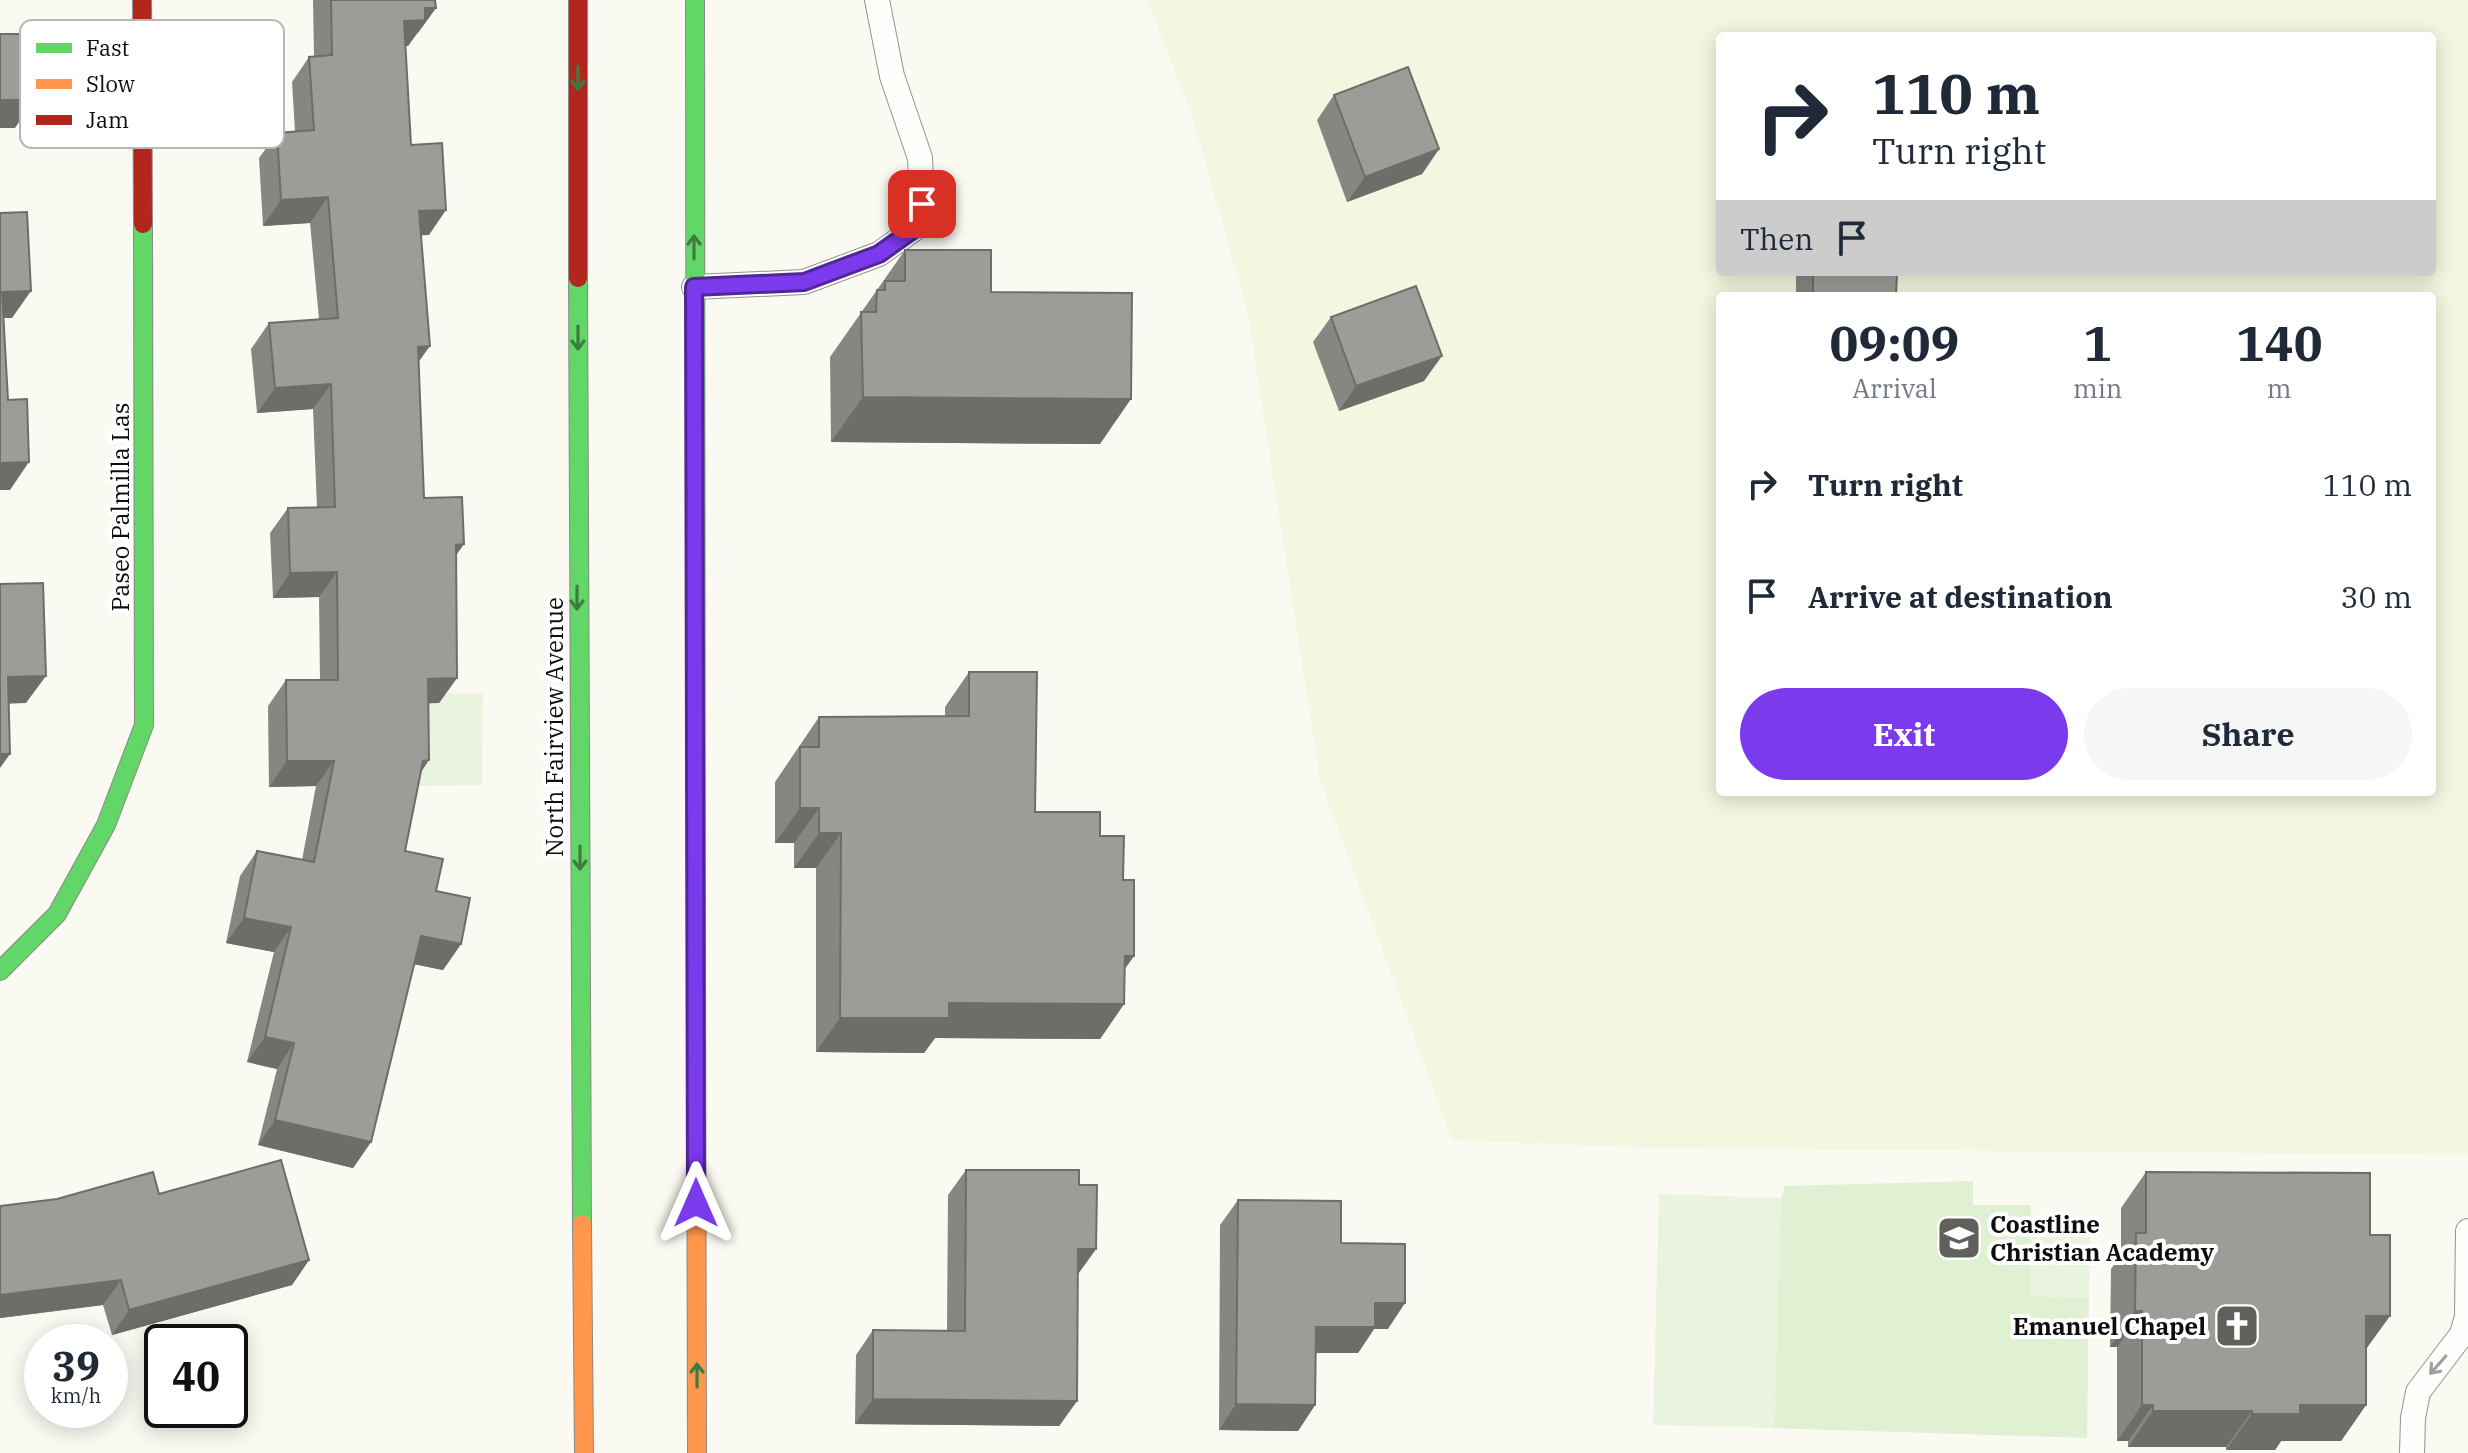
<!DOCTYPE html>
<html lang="en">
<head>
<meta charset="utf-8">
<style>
  body { margin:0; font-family:"IBM Plex Serif",serif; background:#f6f6f7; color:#1f2937; height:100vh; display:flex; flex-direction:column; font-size:30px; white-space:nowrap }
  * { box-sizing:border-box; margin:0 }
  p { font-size:26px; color:#747a83 }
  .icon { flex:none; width:44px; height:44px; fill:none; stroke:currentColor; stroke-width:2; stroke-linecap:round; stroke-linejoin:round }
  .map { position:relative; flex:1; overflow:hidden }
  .sheet { position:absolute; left:1716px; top:292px; width:720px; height:504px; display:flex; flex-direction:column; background:#fff; border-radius:8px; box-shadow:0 4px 20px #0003 }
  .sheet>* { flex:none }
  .guide { position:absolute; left:1716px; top:32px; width:720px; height:244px; border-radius:8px; box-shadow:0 4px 20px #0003; background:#fff; color:#1f2937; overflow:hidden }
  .speed { position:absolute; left:24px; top:1324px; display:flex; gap:16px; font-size:40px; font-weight:700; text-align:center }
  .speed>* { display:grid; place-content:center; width:104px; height:104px; border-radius:50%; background:#fff; box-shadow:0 4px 20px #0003; line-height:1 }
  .speed small { font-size:20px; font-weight:400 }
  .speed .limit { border:4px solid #111; border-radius:12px; background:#fff; color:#111 }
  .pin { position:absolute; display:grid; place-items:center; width:68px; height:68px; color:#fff; margin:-34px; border-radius:16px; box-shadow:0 4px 12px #0006 }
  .me { position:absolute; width:88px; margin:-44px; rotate:0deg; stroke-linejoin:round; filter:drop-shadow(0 0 6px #0008) }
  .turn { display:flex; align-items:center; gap:28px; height:168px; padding:0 24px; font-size:36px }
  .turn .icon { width:104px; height:104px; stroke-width:2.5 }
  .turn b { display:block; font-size:56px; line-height:68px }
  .then { display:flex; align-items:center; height:76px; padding:0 24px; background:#0003; gap:16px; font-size:30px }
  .eta { display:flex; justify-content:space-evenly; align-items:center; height:136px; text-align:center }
  .eta b { font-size:48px; font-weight:700; line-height:56px }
  .primary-button { display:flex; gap:16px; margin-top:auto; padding:16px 24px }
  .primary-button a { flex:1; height:92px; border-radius:48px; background:#7c3aed; color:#fff; font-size:32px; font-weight:700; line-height:92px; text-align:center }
  .primary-button a+a { background:#f6f6f7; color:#1f2937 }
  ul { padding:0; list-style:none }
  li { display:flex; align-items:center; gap:24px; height:112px; padding:0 24px }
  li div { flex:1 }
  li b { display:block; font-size:30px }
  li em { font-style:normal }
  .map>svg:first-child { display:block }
</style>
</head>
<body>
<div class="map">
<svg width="2468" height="1453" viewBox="0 0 2468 1453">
  <rect width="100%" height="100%" fill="#fafaf2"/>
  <path fill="#f4f6df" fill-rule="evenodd" d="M1147,0H2468V1155L1652,1148L1452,1140L1320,780L1248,315L1192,115ZM1720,36H2432V272H1720ZM1720,296H2432V792H1720Z"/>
  <polygon fill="#e0f0d3" points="1973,1181 1973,1205 2031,1205 2030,1296 2089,1298 2087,1438 1774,1428 1781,1198 1785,1186"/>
  <g fill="#eaf3dd">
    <polygon points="439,693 483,694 482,785 412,786 411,704"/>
    <polygon points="1659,1194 1781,1198 1774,1428 1653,1425"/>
    <polygon points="2031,1221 2091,1221 2089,1298 2030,1296"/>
  </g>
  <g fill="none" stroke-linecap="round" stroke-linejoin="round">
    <g stroke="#949490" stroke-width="26">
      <g id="lane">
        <polyline points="694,287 804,282 879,254 914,229 922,204 920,158 892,76 877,0"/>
        <polyline points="2412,1453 2413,1418 2418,1392 2462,1334 2467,1317 2468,1231"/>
      </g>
    </g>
    <g stroke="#8a8a87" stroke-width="20">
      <g id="fast">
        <polyline points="695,0 696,981"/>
        <polyline points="578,278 582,1224"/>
        <polyline points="0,971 57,914 106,825 144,725 143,224"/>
      </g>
    </g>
    <g stroke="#8a8a87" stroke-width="20">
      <g id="slow">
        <polyline points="696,981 697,1453"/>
        <polyline points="582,1224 584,1453"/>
      </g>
    </g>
    <g stroke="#8a8a87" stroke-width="20">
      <g id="jam">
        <polyline points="142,0 143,224"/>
        <polyline points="578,278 578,0"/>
      </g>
    </g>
    <use href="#lane" stroke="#fefefd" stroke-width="24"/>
    <use href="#fast" stroke="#63d668" stroke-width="18"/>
    <use href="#slow" stroke="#ff974d" stroke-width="18"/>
    <use href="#jam" stroke="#b3261e" stroke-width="18"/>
  </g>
  <g fill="#878683">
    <polygon points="313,0 435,0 436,8 418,33 416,33 408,46 405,46 411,145 429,235 421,235 419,362 424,498 456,556 457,678 439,703 429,703 420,773 405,851 436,891 461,944 443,970 414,964 371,1142 353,1168 258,1145 277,1069 247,1062 274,952 226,943 240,876 257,851 302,860 316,786 269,787 268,706 286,680 320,680 319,597 273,598 270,533 288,508 317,508 313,409 257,413 251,349 269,323 319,319 310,223 263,226 259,158 277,133 295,131 292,82 309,57 314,56"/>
    <polygon points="1334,95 1439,149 1422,174 1347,202 1317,120"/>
    <polygon points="905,250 991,292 1100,444 831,442 830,357"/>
    <polygon points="1796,272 1897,272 1896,296 1796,296"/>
    <polygon points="1331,317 1424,381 1339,411 1313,342"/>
    <polygon points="969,672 1035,812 1100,836 1123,880 1134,956 1125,968 1124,1004 1100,1039 935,1038 924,1053 816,1052 816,868 794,868 794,843 775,843 775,782 819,717 945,716 945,707"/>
    <polygon points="966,1170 1079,1185 1096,1249 1078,1274 1077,1401 1059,1426 855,1424 856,1355 873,1330 947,1331 948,1195"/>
    <polygon points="2146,1172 2366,1349 2366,1405 2341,1441 2281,1441 2275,1450 2226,1450 2226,1447 2128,1447 2128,1441 2117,1441 2117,1347 2110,1347 2111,1269 2121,1255 2121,1208"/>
    <polygon points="159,1194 309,1260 292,1285 112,1335 103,1305 0,1318 0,1206"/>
    <polygon points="1238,1200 1341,1243 1388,1329 1374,1329 1358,1353 1316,1353 1315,1405 1298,1431 1219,1430 1220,1225"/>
  </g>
  <g fill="#6e6d6a">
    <polygon points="425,8 436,8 408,46 386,46 404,21"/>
    <polygon points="0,100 34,100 15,128 0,128"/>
    <polygon points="1439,149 1422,174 1347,202 1365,177"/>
    <polygon points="328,197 310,223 263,226 281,200"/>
    <polygon points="446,210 429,235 402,236 419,211"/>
    <polygon points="31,291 12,318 0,318 2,292"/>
    <polygon points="430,346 412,371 418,347"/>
    <polygon points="1442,356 1424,381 1339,411 1356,386"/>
    <polygon points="331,384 313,409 257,413 275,388"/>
    <polygon points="863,397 1131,399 1100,444 831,442"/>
    <polygon points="29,462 10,490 0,490 0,463"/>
    <polygon points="464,544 446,570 456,545"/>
    <polygon points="337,572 319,597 273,598 290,573"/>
    <polygon points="46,676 26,703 0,704 8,677"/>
    <polygon points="457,678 439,703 411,704 428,679"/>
    <polygon points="0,754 10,754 0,768"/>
    <polygon points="429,760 412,786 423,761"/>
    <polygon points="287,761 334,761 316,786 269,787"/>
    <polygon points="800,808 819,808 794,843 775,843"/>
    <polygon points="819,833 841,833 816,868 794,868"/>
    <polygon points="244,918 291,927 274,952 226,943"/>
    <polygon points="421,936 461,944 443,970 403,962"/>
    <polygon points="1125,956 1134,956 1109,991"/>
    <polygon points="949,1003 1124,1004 1100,1039 935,1038 924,1053 816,1052 840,1018"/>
    <polygon points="265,1037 294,1043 277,1069 247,1062"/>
    <polygon points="275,1120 371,1142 353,1168 258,1145"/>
    <polygon points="1078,1249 1096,1249 1078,1274"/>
    <polygon points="309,1260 292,1285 112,1335 129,1310"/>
    <polygon points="121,1280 103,1305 0,1318 0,1295"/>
    <polygon points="1375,1303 1405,1303 1388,1329 1374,1329 1358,1353 1298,1353 1316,1327"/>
    <polygon points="2135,1311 2142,1311 2117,1347 2110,1347"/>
    <polygon points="2366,1316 2390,1316 2364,1352"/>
    <polygon points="873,1399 1077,1401 1059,1426 855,1424"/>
    <polygon points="1236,1404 1315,1405 1298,1431 1219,1430"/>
    <polygon points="2142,1405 2153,1405 2128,1441 2117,1441"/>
    <polygon points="2300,1405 2366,1405 2341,1441 2281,1441 2275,1450 2226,1450 2252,1414"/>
    <polygon points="2153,1411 2252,1411 2226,1447 2128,1447"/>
  </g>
  <g fill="#9d9c98" stroke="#6e6d6a" stroke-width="2">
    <polygon points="331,0 435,0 436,8 425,8 425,20 404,21 411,145 442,143 446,210 419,211 430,346 418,347 424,498 462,497 464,544 456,545 457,678 428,679 429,760 423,761 405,851 443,859 436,891 470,898 461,944 421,936 371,1142 275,1120 294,1043 265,1037 291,927 244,918 257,851 314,862 334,761 287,761 286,680 338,680 337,572 290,573 288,508 335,507 331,384 275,388 269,323 338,318 328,197 281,200 277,133 314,130 309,57 332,55"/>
    <rect x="0" y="34" width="34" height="66"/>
    <polygon points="1408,67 1439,149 1365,177 1334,95"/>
    <polygon points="27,212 31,291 2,292 8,400 27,399 29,462 0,463 0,213"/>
    <polygon points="905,250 991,250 991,292 1132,293 1131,399 863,397 861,312 876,312 877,290 885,290 885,281 905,281"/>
    <polygon points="1813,272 1897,272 1896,296 1813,296"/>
    <polygon points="1416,286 1442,356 1356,386 1331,317"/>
    <polygon points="43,583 46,676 8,677 10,754 0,754 0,584"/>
    <polygon points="969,672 1037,672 1035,812 1100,812 1100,836 1124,836 1123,880 1134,880 1134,956 1125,956 1124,1004 949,1003 949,1018 840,1018 841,833 819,833 819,808 800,808 800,747 819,747 819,717 969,716"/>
    <polygon points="281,1160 309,1260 129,1310 121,1280 0,1295 0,1206 57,1199 153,1172 159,1194"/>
    <polygon points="966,1170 1079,1170 1079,1185 1097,1185 1096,1249 1078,1249 1077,1401 873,1399 873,1330 965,1331"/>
    <polygon points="2146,1172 2370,1173 2370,1235 2390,1235 2390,1316 2366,1316 2366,1405 2300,1405 2300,1414 2252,1414 2252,1411 2153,1411 2153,1405 2142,1405 2142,1311 2135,1311 2136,1233 2146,1233"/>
    <polygon points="1238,1200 1341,1201 1341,1243 1405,1244 1405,1303 1375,1303 1375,1327 1316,1327 1315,1405 1236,1404"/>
  </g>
  <defs><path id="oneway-shaft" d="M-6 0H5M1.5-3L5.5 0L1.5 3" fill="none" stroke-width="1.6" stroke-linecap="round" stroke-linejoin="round" transform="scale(2)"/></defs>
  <g stroke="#3c7c3f">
    <use href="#oneway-shaft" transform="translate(578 78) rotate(90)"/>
    <use href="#oneway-shaft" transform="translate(694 247) rotate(-90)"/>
    <use href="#oneway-shaft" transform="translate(578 338) rotate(90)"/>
    <use href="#oneway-shaft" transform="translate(577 598) rotate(90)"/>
    <use href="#oneway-shaft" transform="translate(580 858) rotate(90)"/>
    <use href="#oneway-shaft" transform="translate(697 1375) rotate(-90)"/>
  </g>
  <use stroke="#9e9e9d" href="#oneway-shaft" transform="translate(2438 1365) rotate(131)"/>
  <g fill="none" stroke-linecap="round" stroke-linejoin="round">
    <g stroke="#51269a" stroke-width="20">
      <polyline id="route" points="696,1203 694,287 804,282 879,254 914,229 922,204"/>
    </g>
    <use href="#route" stroke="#7c3aed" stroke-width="14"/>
  </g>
  <defs>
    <g id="school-square" transform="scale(2.3)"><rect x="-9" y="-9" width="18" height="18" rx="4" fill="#60605d" stroke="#fff"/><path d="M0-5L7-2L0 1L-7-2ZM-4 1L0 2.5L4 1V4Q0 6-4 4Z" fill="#fff"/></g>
    <g id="church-square" transform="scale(2.3)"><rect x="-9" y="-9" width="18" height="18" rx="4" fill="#60605d" stroke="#fff"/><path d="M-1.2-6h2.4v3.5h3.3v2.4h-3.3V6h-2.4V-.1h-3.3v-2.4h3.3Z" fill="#fff"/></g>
  </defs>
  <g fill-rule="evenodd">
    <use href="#school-square" x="1959" y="1238"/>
    <use href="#church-square" x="2237" y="1326"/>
  </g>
  <g text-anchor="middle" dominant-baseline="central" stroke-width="8" stroke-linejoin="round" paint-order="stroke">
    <g font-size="24" fill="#0d0d0d" stroke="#fff">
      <text transform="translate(120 507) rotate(-90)">Paseo Palmilla Las</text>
      <text transform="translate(554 727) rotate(-90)">North Fairview Avenue</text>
    </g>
    <g font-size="24" font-weight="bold" fill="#0d0d0d" stroke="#fff" text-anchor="start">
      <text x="1990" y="1224">Coastline<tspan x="1990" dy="28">Christian Academy</tspan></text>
      <text x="2206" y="1326" text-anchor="end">Emanuel Chapel</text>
    </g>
  </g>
  <rect x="20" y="20" width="264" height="128" rx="12" fill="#fff" stroke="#b6b6b6" stroke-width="2"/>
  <rect x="36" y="43" width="36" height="10" fill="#63d668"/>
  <rect x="36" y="79" width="36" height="10" fill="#ff974d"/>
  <rect x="36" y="115" width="36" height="10" fill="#b3261e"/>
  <g font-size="22" fill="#0d0d0d">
    <text x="86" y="56">Fast</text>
    <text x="86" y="92">Slow</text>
    <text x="86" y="128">Jam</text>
  </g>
</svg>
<div class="speed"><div>39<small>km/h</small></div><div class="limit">40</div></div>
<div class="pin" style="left:922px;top:204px;background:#d93025"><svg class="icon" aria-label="arrive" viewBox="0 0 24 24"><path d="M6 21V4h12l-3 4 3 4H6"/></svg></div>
<svg class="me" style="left:696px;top:1203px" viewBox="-20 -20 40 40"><path d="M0-17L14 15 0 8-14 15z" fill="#7c3aed" stroke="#fff" stroke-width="4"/></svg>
<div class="guide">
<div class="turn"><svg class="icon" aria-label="right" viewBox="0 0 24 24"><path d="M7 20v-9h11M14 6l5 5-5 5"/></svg><div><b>110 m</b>Turn right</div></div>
<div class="then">Then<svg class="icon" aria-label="arrive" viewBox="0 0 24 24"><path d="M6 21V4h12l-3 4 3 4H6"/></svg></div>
</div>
<section class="sheet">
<div class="eta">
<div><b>09:09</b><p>Arrival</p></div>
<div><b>1</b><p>min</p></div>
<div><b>140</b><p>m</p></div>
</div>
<ul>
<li><svg class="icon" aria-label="right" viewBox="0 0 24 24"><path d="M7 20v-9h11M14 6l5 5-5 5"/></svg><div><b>Turn right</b></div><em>110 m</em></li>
<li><svg class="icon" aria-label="arrive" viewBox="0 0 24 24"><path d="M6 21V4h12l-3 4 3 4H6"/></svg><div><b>Arrive at destination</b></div><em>30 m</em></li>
</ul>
<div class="primary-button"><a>Exit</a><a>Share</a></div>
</section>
</div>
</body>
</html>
